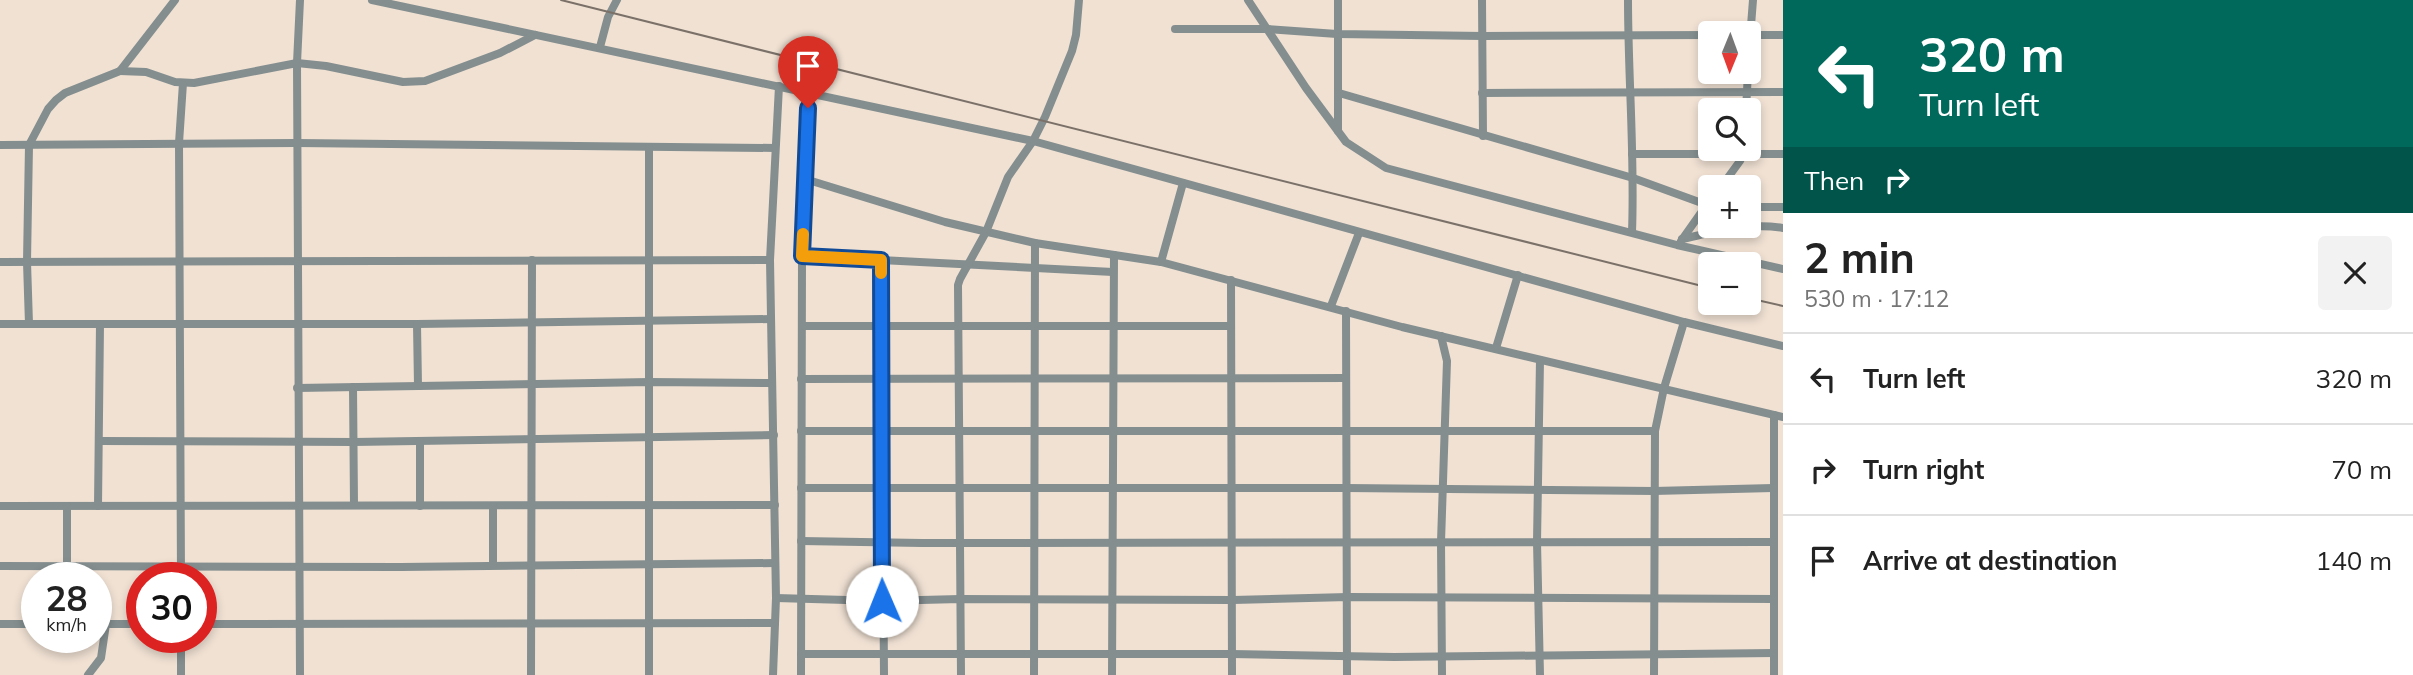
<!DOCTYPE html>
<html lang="en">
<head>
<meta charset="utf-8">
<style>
  body { margin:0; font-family:Mulish,sans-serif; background:#f2f2f2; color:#222; height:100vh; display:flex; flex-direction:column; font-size:26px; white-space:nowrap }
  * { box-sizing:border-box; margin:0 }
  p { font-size:23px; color:#767676 }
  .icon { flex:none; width:38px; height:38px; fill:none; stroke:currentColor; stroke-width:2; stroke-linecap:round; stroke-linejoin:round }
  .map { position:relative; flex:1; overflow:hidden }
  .sheet { display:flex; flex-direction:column; background:#fff; width:630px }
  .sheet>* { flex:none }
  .guide { background:#00695c; color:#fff; overflow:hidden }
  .needle { width:46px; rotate:181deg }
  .buttons { position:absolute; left:1698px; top:21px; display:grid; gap:14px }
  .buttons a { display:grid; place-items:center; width:63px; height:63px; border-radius:7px; background:#fff; box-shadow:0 4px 10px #0003; font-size:35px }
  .speed { position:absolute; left:21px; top:562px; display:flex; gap:14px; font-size:35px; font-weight:700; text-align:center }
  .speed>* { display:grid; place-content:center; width:91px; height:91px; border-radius:50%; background:#fff; box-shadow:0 4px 10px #0003; line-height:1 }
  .speed small { font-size:18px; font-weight:400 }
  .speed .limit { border:10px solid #d22; background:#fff; color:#111 }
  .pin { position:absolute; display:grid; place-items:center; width:60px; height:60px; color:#fff; margin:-72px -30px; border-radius:50% 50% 50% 0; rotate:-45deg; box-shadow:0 0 7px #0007 }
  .pin .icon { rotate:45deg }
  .me { position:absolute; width:77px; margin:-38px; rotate:359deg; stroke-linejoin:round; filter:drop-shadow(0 0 5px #0008) }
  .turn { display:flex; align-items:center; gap:24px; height:147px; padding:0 21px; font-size:32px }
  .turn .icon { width:91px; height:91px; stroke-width:2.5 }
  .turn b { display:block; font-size:49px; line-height:60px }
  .then { display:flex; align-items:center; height:66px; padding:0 21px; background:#0003; gap:14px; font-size:26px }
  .round { display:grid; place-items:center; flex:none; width:74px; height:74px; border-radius:7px; background:#f2f2f2 }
  .overview { display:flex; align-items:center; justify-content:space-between; height:119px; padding:0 21px }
  h1 { font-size:42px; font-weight:700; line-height:52px }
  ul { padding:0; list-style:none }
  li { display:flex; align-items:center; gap:21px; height:91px; padding:0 21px; border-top:2px solid #e0e0e0 }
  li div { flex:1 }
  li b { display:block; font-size:26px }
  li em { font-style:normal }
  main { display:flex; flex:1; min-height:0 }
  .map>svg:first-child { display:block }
</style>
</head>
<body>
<main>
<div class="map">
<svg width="1783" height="675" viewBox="0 0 1783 675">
  <rect width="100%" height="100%" fill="#f0e1d3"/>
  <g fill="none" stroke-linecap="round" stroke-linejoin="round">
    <g stroke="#848e8f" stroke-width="8">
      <polyline points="300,0 297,63 300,675"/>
      <polyline points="372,0 1033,141 1684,322 1783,346"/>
      <polyline points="1248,0 1306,88 1346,142 1386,168 1677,245 1783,269"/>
      <polyline points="1338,0 1338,131"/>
      <polyline points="1482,0 1483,136"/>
      <path d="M1628,0C1628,77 1635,155 1632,232"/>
      <polyline points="1175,29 1267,29 1337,34 1483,36 1710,35"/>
      <polyline points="1748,35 1783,35"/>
      <polyline points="600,47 608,17 617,0"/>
      <polyline points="1748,64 1753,0"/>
      <polyline points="120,71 146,72 175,82 194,83 297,63 326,66 403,82 425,81 500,53 535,35"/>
      <polyline points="1339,93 1633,178 1710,206"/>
      <polyline points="1482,93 1783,92"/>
      <polyline points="1746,110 1748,72"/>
      <polyline points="0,145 297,143 775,148"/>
      <polyline points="649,147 649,675"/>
      <polyline points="1632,154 1783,154"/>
      <polyline points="805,179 945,222 1035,243 1161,262 1402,327 1783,417"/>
      <polyline points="1721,187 1740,161 1745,149"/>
      <polyline points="1748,207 1783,207"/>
      <path d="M1682,239C1715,232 1749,222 1783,228"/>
      <polyline points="1681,241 1710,200"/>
      <polyline points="802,256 1113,272"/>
      <polyline points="881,260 884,675"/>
      <polyline points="0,262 770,260"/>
      <polyline points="1161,262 1183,183"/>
      <polyline points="1231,280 1232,675"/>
      <polyline points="1331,306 1359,233"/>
      <polyline points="1346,311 1347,675"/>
      <polyline points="0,324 417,324 771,319"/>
      <polyline points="29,324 27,262 29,145 48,109 56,100 65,93 120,71 175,0"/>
      <polyline points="417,324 418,386"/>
      <polyline points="802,326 1231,326"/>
      <polyline points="1441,336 1447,361 1441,542 1442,675"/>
      <polyline points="1496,348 1518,275"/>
      <polyline points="801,379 1346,378"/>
      <polyline points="353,387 354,505"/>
      <polyline points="297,388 650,382 772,383"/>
      <polyline points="1774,415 1774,675"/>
      <polyline points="801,431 1655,431"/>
      <polyline points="99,441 354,442 774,435"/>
      <polyline points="801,488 1346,488 1654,491 1773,488"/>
      <polyline points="0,506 775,505"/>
      <polyline points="98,506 100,324"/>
      <polyline points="420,506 420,441"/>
      <polyline points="801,541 922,543 1773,542"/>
      <polyline points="493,565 493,506"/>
      <polyline points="0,566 401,567 775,563"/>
      <polyline points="67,566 67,506"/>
      <polyline points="181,578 179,143 183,83"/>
      <polyline points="776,598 882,601 960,599 1233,600 1348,597 1774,599"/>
      <polyline points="0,624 37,624"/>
      <polyline points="96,624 142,624"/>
      <polyline points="201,624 775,623"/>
      <polyline points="801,654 1232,654 1394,657 1774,653"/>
      <polyline points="88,675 101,658 106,624"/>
      <polyline points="181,675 181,637"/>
      <polyline points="531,675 532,260"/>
      <polyline points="773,675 776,598 770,260 779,86"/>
      <polyline points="801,675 802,256 810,92"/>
      <polyline points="961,675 958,285 960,279 986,232 1008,177 1033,141 1045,117 1072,51 1076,35 1079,0"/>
      <polyline points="1034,675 1035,243"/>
      <polyline points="1112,675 1114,255"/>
      <polyline points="1540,675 1537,542 1540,360"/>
      <polyline points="1654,675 1655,431 1664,388 1684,322"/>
    </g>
    <g stroke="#7b7168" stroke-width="2">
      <polyline points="561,0 1710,288"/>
      <polyline points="1748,298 1783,306"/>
    </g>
  </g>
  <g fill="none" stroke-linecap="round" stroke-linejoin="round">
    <g stroke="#114b97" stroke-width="18">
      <polyline id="route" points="808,108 802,256 881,260 882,601"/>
    </g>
    <use href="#route" stroke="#1a73e8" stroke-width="12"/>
    <polyline stroke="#f59e0b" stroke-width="12" points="803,234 802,256 881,260 881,273"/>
  </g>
</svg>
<div class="buttons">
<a><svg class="needle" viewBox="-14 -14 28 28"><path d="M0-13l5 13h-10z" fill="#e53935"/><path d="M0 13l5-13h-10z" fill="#767676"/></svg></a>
<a><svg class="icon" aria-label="search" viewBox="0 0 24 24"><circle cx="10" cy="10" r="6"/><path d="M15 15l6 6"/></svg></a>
<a>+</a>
<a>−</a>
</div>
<div class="speed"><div>28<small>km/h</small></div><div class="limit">30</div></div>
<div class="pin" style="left:808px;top:108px;background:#d93025"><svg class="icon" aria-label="arrive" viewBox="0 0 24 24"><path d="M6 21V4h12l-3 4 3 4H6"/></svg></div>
<svg class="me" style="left:882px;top:601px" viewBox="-20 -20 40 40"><circle r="19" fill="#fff"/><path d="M0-13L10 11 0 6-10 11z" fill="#1a73e8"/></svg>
</div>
<section class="sheet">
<div class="guide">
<div class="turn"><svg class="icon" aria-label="left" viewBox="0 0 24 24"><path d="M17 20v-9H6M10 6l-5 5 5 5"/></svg><div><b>320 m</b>Turn left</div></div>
<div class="then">Then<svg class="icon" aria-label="right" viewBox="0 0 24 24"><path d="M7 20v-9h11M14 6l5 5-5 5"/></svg></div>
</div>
<div class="overview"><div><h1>2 min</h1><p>530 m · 17:12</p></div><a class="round"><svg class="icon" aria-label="close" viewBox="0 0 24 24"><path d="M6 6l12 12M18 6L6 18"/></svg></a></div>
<ul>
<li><svg class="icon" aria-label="left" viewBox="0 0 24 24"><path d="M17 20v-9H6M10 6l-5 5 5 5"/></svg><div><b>Turn left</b></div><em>320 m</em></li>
<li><svg class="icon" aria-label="right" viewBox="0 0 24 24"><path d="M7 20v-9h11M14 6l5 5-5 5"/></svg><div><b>Turn right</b></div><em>70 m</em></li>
<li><svg class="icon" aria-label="arrive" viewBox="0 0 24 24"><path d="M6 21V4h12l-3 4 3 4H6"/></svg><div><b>Arrive at destination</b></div><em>140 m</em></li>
</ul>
</section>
</main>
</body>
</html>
